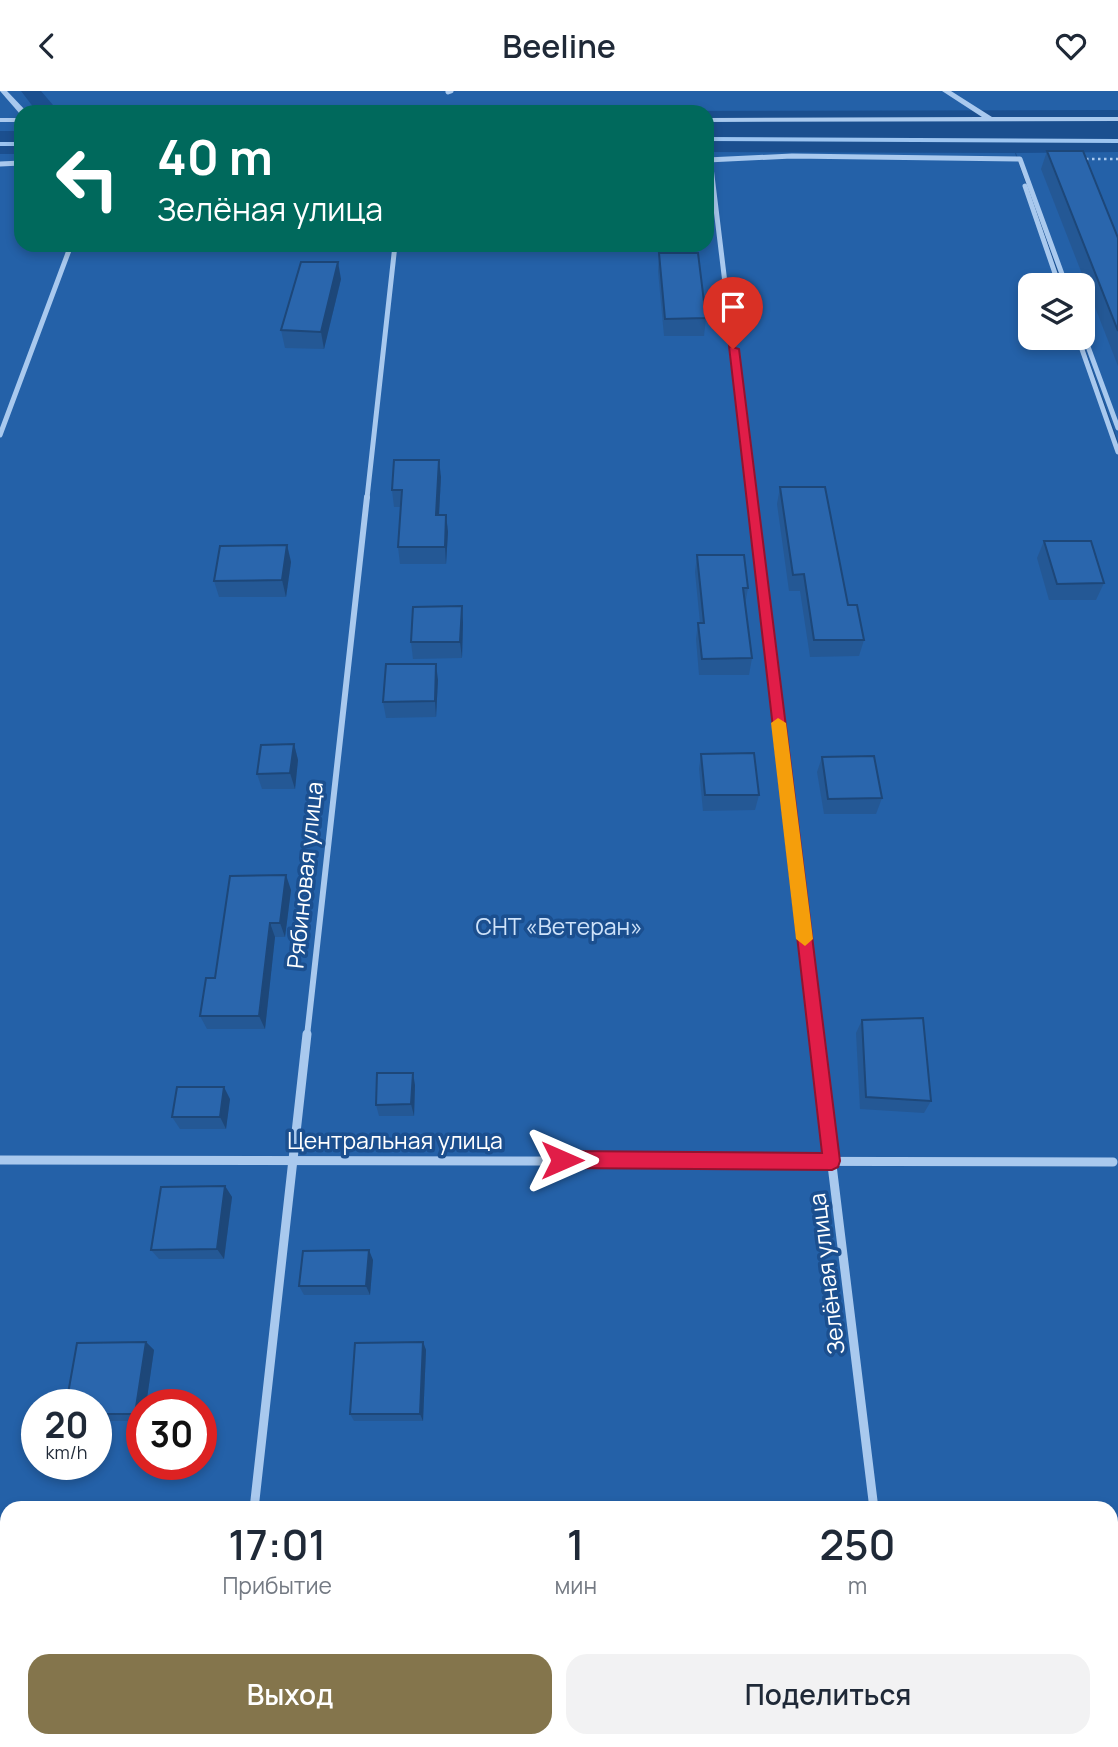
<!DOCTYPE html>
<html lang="ru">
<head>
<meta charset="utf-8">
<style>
  body { margin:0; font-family:Manrope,sans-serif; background:#f2f2f3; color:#1f2937; height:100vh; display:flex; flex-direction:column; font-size:26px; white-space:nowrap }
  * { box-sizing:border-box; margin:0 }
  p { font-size:23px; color:#747a83 }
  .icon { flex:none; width:38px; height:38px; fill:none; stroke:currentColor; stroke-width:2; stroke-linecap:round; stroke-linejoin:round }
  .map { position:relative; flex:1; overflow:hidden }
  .side { position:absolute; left:0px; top:1410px; width:1118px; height:247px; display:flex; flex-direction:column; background:#fff; border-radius:21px 21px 0 0; box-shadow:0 4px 10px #0003 }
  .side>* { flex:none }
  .top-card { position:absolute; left:14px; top:14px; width:700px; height:147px; border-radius:21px; box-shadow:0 4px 10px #0003; background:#00695c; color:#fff; overflow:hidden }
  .buttons { position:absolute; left:1018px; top:182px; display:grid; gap:14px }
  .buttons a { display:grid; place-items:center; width:77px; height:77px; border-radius:14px; background:#fff; box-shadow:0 4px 10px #0003; font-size:35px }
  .speed { position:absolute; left:21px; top:1298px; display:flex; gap:14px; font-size:35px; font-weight:700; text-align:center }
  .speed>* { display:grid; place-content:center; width:91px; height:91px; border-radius:50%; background:#fff; box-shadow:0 4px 10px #0003; line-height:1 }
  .speed small { font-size:18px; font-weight:400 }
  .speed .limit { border:10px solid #d22; background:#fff; color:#111 }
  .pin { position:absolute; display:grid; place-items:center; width:60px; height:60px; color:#fff; margin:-72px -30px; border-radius:50% 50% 50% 0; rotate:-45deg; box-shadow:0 0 7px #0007 }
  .pin .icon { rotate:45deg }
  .me { position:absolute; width:77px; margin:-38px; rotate:90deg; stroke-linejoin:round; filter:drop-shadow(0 0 5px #0008) }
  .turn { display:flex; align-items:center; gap:24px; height:147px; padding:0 28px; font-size:32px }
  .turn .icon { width:91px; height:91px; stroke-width:2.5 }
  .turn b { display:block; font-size:49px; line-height:60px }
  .eta { display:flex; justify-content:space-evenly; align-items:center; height:119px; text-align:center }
  .eta b { font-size:42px; font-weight:600; line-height:49px }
  .action { display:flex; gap:14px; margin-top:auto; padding:14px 28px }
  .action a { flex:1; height:80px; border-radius:21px; background:#84754c; color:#fff; font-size:28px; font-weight:600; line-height:80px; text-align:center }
  .action a+a { background:#f2f2f3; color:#1f2937 }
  header { display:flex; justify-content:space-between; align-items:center; height:91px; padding:0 28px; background:#fff; font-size:32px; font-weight:600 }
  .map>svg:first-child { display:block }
</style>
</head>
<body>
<header><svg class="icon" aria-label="back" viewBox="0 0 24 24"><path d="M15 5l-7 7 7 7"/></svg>Beeline<svg class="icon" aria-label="heart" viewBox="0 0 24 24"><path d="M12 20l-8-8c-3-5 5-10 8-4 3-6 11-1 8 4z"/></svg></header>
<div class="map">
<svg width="1118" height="1656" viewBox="0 0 1118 1656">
  <rect width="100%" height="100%" fill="#1b4f8f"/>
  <g fill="#2461a8" fill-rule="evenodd">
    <polygon points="0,0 21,0 37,21 21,21 21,40 0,40"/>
    <polygon points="41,0 1118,0 1118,19 59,21"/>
    <path d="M707,61L1015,62L1061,194H1031V247H1080L1118,356V1656H0V63H21V154H707ZM37,1314H96V1374H37ZM142,1314H201V1374H142ZM7,1418H1111V1650H7Z"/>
    <polygon points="1118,61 1118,350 1081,247 1083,194 1063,194 1016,62"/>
  </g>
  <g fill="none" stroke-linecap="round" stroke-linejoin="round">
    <g fill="#9cc4f0" fill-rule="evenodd">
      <polygon points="707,46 1118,48 1118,52 707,50"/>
      <rect x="0" y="51" width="21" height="4"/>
    </g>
    <polyline stroke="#a9c9ee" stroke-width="2.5" stroke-dasharray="2.5 3.5" stroke-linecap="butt" points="1080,68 1118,68"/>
    <g stroke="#a9c9ee" stroke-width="5">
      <polyline points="448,1 451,0"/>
      <polyline points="710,68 751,407"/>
      <polyline points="707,69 792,65 1020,68 1066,194"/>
      <polyline points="0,73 21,72"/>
      <polyline points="1025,95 1059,194"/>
      <polyline points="1083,242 1118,337"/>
      <polyline points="1078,247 1118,361"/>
      <polyline points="0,344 71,154"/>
      <polyline points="367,407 395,154"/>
    </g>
    <g stroke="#a9c9ee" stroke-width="6">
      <polyline points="751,406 817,945"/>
      <polyline points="307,945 367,406"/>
    </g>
    <g stroke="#a9c9ee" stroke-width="9">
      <polyline points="816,943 874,1418"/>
      <polyline points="0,1069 1113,1071"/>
      <polyline points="254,1418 307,943"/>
      <polyline points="902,1650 903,1656"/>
      <polyline points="228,1656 229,1650"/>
    </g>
    <g fill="#a9c9ee" fill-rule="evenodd">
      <polygon points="0,0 7,0 27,21 20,23"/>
      <polygon points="942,0 951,0 992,26 1118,26 1118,30 707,31 707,27 982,26"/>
      <rect x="0" y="27" width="21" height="4"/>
    </g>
  </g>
  <g fill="#245895">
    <polygon points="1047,60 1118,147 1118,275 1041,78"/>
    <polygon points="659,162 706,227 704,245 664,245 658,180"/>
    <polygon points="341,188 324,258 285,257 281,239"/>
    <polygon points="441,386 439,424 446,424 448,441 446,473 400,473 398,456 401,416 394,416 392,399"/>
    <polygon points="780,396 848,514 864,549 859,565 810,566 800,500 789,500 777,413"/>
    <polygon points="1044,450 1104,492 1096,509 1049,509 1037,467"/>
    <polygon points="287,454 291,471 286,506 219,506 214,490"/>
    <polygon points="697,464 748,497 745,514 752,567 749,584 699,584 696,548 698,532 700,532 695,481"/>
    <polygon points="462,515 463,532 462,567 413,568 411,551"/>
    <polygon points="438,589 436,626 386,627 383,611"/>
    <polygon points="294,653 298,669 295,698 262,698 257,683"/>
    <polygon points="701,663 759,704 755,719 703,720 699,678"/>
    <polygon points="822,666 882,707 876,723 824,723 817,681"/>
    <polygon points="291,799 285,846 275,846 265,938 207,938 200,925 215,887"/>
    <polygon points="862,929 931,1010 924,1022 860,1018 856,942"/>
    <polygon points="415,994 414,1025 379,1025 376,1014"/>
    <polygon points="230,1008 226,1038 180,1038 172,1026"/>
    <polygon points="225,1095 232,1106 224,1168 159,1168 151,1159"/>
    <polygon points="373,1169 370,1204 304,1204 299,1195"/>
    <polygon points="146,1251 154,1259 146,1314 142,1314 142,1330 96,1330 96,1314"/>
    <polygon points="423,1251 426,1259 423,1330 354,1330 350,1323"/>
  </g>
  <g fill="#1d4779">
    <polygon points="338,171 341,188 324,258 321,241"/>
    <polygon points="439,369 441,386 438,441 436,424"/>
    <polygon points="446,424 448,441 446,473 445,456"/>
    <polygon points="287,454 291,471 286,506 282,489"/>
    <polygon points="462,515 463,532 462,567 460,551"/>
    <polygon points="436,573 438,589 436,626 435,610"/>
    <polygon points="294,653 298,669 295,698 290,682"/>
    <polygon points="286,784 291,799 285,846 280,832"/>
    <polygon points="270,832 275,846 265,938 259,925"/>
    <polygon points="413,982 415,994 414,1025 411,1013"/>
    <polygon points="224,996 230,1008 226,1038 220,1026"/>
    <polygon points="225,1095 232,1106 224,1168 217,1158"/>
    <polygon points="369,1159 373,1169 370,1204 366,1195"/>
    <polygon points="146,1251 154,1259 146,1314 142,1314 142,1328 135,1323"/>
    <polygon points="423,1251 426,1259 423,1330 420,1323"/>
    <rect x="357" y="1650" width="5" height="6"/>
  </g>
  <g fill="#2a66ad" stroke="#1d4779" stroke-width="2">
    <polygon points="1047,60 1083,60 1118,147 1118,240"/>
    <polygon points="659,162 698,162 706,227 665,228"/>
    <polygon points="301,171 338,171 321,241 281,239"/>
    <polygon points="394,369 439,369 436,424 446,424 445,456 398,456 402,399 392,399"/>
    <polygon points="780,396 825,396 848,514 857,514 864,549 814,549 804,483 793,484"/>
    <polygon points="1044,450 1091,450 1104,492 1057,493"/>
    <polygon points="287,454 282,489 214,490 220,455"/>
    <polygon points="697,464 744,464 748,497 743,497 752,567 702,568 698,532 704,532"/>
    <polygon points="462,515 460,551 411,551 413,516"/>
    <polygon points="386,573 436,573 435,610 383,611"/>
    <polygon points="294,653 290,682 257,683 261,654"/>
    <polygon points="754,662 759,704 705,704 701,663"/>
    <polygon points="874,665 882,707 828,708 822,666"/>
    <polygon points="286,784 280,832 270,832 259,925 200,925 206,887 215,887 230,785"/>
    <polygon points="923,927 931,1010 866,1006 862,929"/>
    <polygon points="377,982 413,982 411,1013 376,1014"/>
    <polygon points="177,996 224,996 220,1026 172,1026"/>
    <polygon points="225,1095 217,1158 151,1159 161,1096"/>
    <polygon points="369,1159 366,1195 299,1195 303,1160"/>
    <polygon points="146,1251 135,1323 96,1323 96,1314 66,1314 77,1252"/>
    <polygon points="423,1251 420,1323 350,1323 355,1252"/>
    <polygon points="278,1650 357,1650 357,1656 277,1656"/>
  </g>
  <polygon fill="#e11d48" stroke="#92132f" stroke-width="2" points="729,255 739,258 840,1070 838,1076 832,1079 562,1077 555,1075 553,1069 555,1063 562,1060 822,1062"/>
  <polygon fill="#f59e0b" points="778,627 786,632 813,848 805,855 796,848 771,632"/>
  <g text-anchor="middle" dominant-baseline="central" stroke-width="7" stroke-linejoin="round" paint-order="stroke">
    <g font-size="23" fill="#fff" stroke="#1b4f8f">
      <text transform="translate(304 784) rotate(-84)">Рябиновая улица</text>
      <text x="395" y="1049">Центральная улица</text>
      <text transform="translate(826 1183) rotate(-97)">Зелёная улица</text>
    </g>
    <g font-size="23" fill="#cfe3fa" stroke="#1b4f8f">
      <text x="559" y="835">СНТ «Ветеран»</text>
    </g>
  </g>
</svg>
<div class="buttons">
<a><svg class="icon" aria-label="layers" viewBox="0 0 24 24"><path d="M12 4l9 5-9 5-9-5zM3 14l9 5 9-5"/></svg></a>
</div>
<div class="speed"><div>20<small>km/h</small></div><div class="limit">30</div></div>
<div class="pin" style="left:733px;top:258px;background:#d93025"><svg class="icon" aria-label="arrive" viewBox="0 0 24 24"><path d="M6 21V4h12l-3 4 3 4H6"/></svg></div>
<svg class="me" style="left:562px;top:1069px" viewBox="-20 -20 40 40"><path d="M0-17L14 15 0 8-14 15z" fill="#e11d48" stroke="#fff" stroke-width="4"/></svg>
<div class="top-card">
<div class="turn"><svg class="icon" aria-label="left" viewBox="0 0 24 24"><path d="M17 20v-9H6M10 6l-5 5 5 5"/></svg><div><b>40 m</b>Зелёная улица</div></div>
</div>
<section class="side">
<div class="eta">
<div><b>17:01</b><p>Прибытие</p></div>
<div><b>1</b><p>мин</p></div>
<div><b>250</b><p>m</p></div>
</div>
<div class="action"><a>Выход</a><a>Поделиться</a></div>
</section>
</div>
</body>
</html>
